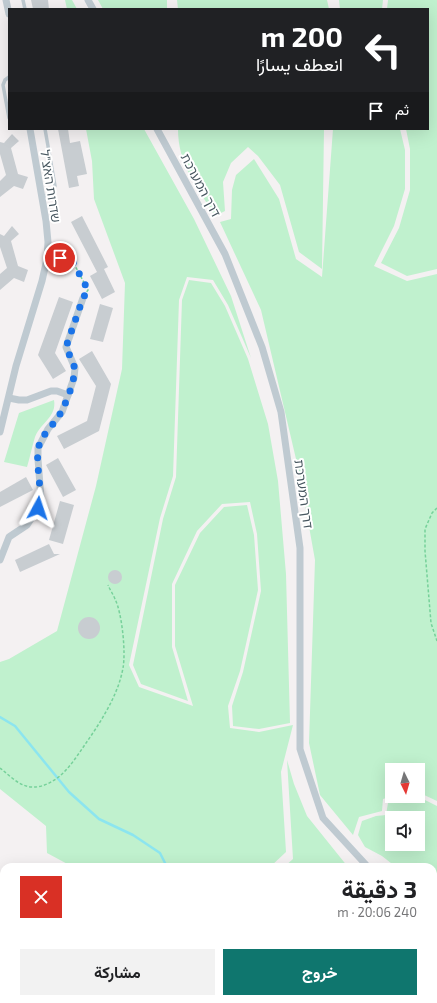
<!DOCTYPE html>
<html lang="ar">
<head>
<meta charset="utf-8">
<style>
  body { margin:0; font-family:"Exo 2",Vazirmatn,"Noto Sans Hebrew",sans-serif; background:#f2f2f2; color:#202124; direction:rtl; height:100vh; display:flex; flex-direction:column; font-size:15px; white-space:nowrap }
  * { box-sizing:border-box; margin:0 }
  p { font-size:13px; color:#757577 }
  .icon { flex:none; width:22px; height:22px; fill:none; stroke:currentColor; stroke-width:2; stroke-linecap:round; stroke-linejoin:round }
  .map { position:relative; flex:1; overflow:hidden; direction:ltr }
  .side { position:absolute; left:0px; top:863px; width:437px; height:140px; display:flex; flex-direction:column; background:#fff; border-radius:12px 12px 0 0; box-shadow:0 4px 16px #0002; direction:rtl }
  .side>* { flex:none }
  .top-card { position:absolute; left:8px; top:8px; width:421px; height:122px; border-radius:0px; box-shadow:0 4px 16px #0002; direction:rtl; background:#202124; color:#fff; overflow:hidden }
  .needle { width:26px; rotate:175deg }
  .fabs { position:absolute; left:385px; top:763px; display:grid; gap:8px }
  .fabs a { display:grid; place-items:center; width:40px; height:40px; border-radius:0px; background:#fff; box-shadow:0 4px 16px #0002; font-size:20px }
  .pin { position:absolute; display:grid; place-items:center; width:34px; height:34px; color:#fff; margin:-17px; border:2px solid #fff; border-radius:50%; box-shadow:0 1px 4px #0007 }
  .me { position:absolute; width:44px; margin:-22px; rotate:5deg; stroke-linejoin:round; filter:drop-shadow(0 0 3px #0008) }
  .turn { display:flex; align-items:center; gap:14px; height:84px; padding:0 20px; font-size:18px }
  .turn .icon { width:52px; height:52px; stroke-width:2.5 }
  .turn b { display:block; font-size:28px; line-height:34px }
  .then { display:flex; align-items:center; height:38px; padding:0 20px; background:#0003; gap:8px; font-size:15px }
  .round { display:grid; place-items:center; flex:none; width:42px; height:42px; border-radius:0px; background:#f2f2f2 }
  .headline { display:flex; align-items:center; justify-content:space-between; height:68px; padding:0 20px }
  h1 { font-size:24px; font-weight:700; line-height:30px }
  .action { display:flex; gap:8px; margin-top:auto; padding:8px 20px }
  .action a { flex:1; height:46px; border-radius:0px; background:#0f766e; color:#fff; font-size:16px; font-weight:700; line-height:46px; text-align:center }
  .action a+a { background:#f2f2f2; color:#202124 }
  .map>svg:first-child { display:block }
</style>
</head>
<body>
<div class="map">
<svg width="437" height="1003" viewBox="0 0 437 1003">
  <rect width="100%" height="100%" fill="#f4f1f2"/>
  <g fill="#c0f1ce" fill-rule="evenodd">
    <polygon points="65,0 72,0 77,9 67,9"/>
    <polygon points="98,0 167,0 167,9 103,9"/>
    <polygon points="177,0 327,0 329,9 178,9"/>
    <polygon points="339,0 383,0 382,9 340,9"/>
    <polygon points="388,0 437,0 437,269 407,276 381,263 399,228 410,190 410,149 406,129 428,129 428,9 387,9"/>
    <polygon points="86,129 144,129 194,219 231,296 251,358 228,305 213,280 187,277 179,300 173,476 160,518 129,665 139,687 193,706 175,646 175,585 200,533 224,507 247,505 254,535 258,590 240,671 228,706 230,728 259,732 293,725 281,772 286,852 270,867 73,867 47,853 46,826 0,789 0,662 9,659 57,631 96,486 122,369 125,283 94,199 92,161"/>
    <path d="M178,129H324L322,269L299,252L280,185L258,156L248,147L231,163L223,182L225,211L215,216C197,186 178,165 178,129Z"/>
    <polygon points="333,129 400,129 405,150 405,189 394,226 374,266 407,281 437,274 437,801 422,794 418,793 418,770 392,770 393,796 383,799 382,811 359,817 353,835 320,795 309,743 315,560 300,476 261,310 220,222 231,219 232,190 236,175 254,159 279,199 296,259 322,277"/>
    <polygon points="189,280 211,283 225,306 248,359 268,424 278,481 286,574 290,723 259,729 233,726 232,706 243,672 261,591 257,534 250,502 222,504 197,531 172,584 172,647 188,701 141,684 133,665 163,519 176,477 182,300"/>
    <path d="M54,400C57,417 41,422 35,437C32,447 30,457 27,467L4,462L19,413Z"/>
    <polygon points="287,760 294,784 307,816 348,867 284,867 293,859"/>
    <path d="M406,797L421,798L437,806V905L433,908V867H396L382,856L365,847L358,835L362,821L376,816L386,815L388,803ZM392,818H418V844H392Z"/>
    <polygon points="437,907 437,1003 403,1003 401,1001 398,1003 378,1003 377,999 433,999 433,911"/>
    <polygon points="201,999 281,999 280,1003 201,1003"/>
    <rect x="286" y="999" width="60" height="4"/>
  </g>
  <g fill="none" stroke-linecap="round" stroke-linejoin="round">
    <g stroke="#8ce5ef" stroke-width="2.5">
      <polyline points="0,717 15,726 69,792 99,819 133,835 160,853 167,867"/>
      <polyline points="433,922 437,921"/>
      <polyline points="300,999 305,1003"/>
    </g>
  </g>
  <g fill="#c8cdd1">
    <polygon points="31,0 48,0 49,9 33,9"/>
    <polygon points="58,129 68,129 70,143 80,141 87,174 77,176 79,186 69,188"/>
    <polygon points="12,134 19,141 11,148 18,174 28,177 23,189 14,186 0,197 0,181 6,175 0,154 0,142 4,143"/>
    <polygon points="82,216 108,267 104,269 115,292 102,299 90,276 97,272 71,222"/>
    <polygon points="12,226 19,234 11,241 18,266 28,270 24,282 14,278 0,290 0,274 7,268 0,247 0,234 4,236"/>
    <polygon points="59,297 73,302 55,353 66,371 53,379 38,355"/>
    <polygon points="100,304 113,308 103,342 90,339"/>
    <polygon points="92,351 111,384 99,431 64,449 57,436 87,421 96,386 79,359"/>
    <polygon points="58,458 76,490 63,497 46,465"/>
    <polygon points="26,477 33,490 0,507 0,492"/>
    <polygon points="60,501 74,505 63,544 49,540"/>
    <polygon points="49,544 54,554 60,554 20,572 15,560"/>
    <circle cx="115" cy="577" r="7"/>
    <circle cx="89" cy="628" r="11"/>
  </g>
  <g fill="none" stroke-linecap="round" stroke-linejoin="round">
    <g stroke="#76d19a" stroke-width="1.5" stroke-dasharray="3 2" stroke-linecap="butt">
      <polyline points="55,256 73,262 88,290 86,293"/>
      <polyline points="437,508 432,513 425,529 425,551 431,623 437,641"/>
      <path d="M0,768C9,775 19,786 31,787C42,788 53,782 61,775C70,767 77,756 84,746C100,723 118,696 123,668C126,652 122,613 115,599C113,594 110,590 108,585"/>
    </g>
    <g stroke="#bfcad1" stroke-width="3.5">
      <polyline points="23,0 25,9"/>
      <polyline points="9,77 5,80 3,85 9,118"/>
      <polyline points="42,197 51,193 55,186 45,129"/>
    </g>
    <g stroke="#bfcad1" stroke-width="7">
      <polyline points="6,0 9,14"/>
      <polyline points="88,0 93,9"/>
      <polyline points="157,129 225,254 262,347 281,412 300,548 300,749 323,818 368,867"/>
      <polyline points="9,398 19,400 27,400 51,391 57,391 68,395"/>
      <polyline points="0,432 16,366 42,281 47,259 48,242 46,221 30,129"/>
      <polyline points="0,560 9,537 27,525 38,508 41,499 38,459 38,448 48,429 62,412 74,378 75,368 66,347 83,298"/>
      <polyline points="0,891 4,889"/>
      <polyline points="0,976 4,975"/>
      <polyline points="363,999 365,1003"/>
    </g>
    <g stroke="#bfcad1" stroke-width="8">
      <polyline points="191,999 192,1003"/>
      <polyline points="139,1003 148,999"/>
    </g>
  </g>
  <g fill="none" stroke-linecap="round" stroke-linejoin="round">
    <path stroke="#1a73e8" stroke-width="7" stroke-dasharray="0 12.6" d="M38,508C43,489 36,469 38,450C40,437 50,428 57,419C64,409 77,378 74,366C73,359 68,354 66,347L83,298L88,290L73,262L60,258"/>
  </g>
  <g text-anchor="middle" dominant-baseline="central" stroke-width="4" stroke-linejoin="round" paint-order="stroke">
    <g font-size="13" fill="#485760" stroke="#fff">
      <text transform="translate(201 185) rotate(62)">דרך המערכת</text>
      <text transform="translate(51 186) rotate(81)">שדרות האצ"ל</text>
      <text transform="translate(304 494) rotate(82)">דרך המערכת</text>
    </g>
  </g>
</svg>
<div class="fabs">
<a><svg class="needle" viewBox="-14 -14 28 28"><path d="M0-13l5 13h-10z" fill="#e53935"/><path d="M0 13l5-13h-10z" fill="#757577"/></svg></a>
<a><svg class="icon" aria-label="sound" viewBox="0 0 24 24"><path d="M4 9h4l5-4v14l-5-4H4zM17 9q2 3 0 6"/></svg></a>
</div>
<div class="pin" style="left:60px;top:258px;background:#d93025"><svg class="icon" aria-label="arrive" viewBox="0 0 24 24"><path d="M6 21V4h12l-3 4 3 4H6"/></svg></div>
<svg class="me" style="left:38px;top:508px" viewBox="-20 -20 40 40"><path d="M0-17L14 15 0 8-14 15z" fill="#1a73e8" stroke="#fff" stroke-width="4"/></svg>
<div class="top-card">
<div class="turn"><svg class="icon" aria-label="left" viewBox="0 0 24 24"><path d="M17 20v-9H6M10 6l-5 5 5 5"/></svg><div><b>200 m</b>انعطف يسارًا</div></div>
<div class="then">ثم<svg class="icon" aria-label="arrive" viewBox="0 0 24 24"><path d="M6 21V4h12l-3 4 3 4H6"/></svg></div>
</div>
<section class="side">
<div class="headline"><div><h1>3 دقيقة</h1><p>240 m · 20:06</p></div><a class="round" style="background:#d93025;color:#fff"><svg class="icon" aria-label="close" viewBox="0 0 24 24"><path d="M6 6l12 12M18 6L6 18"/></svg></a></div>
<div class="action"><a>خروج</a><a>مشاركة</a></div>
</section>
</div>
</body>
</html>
